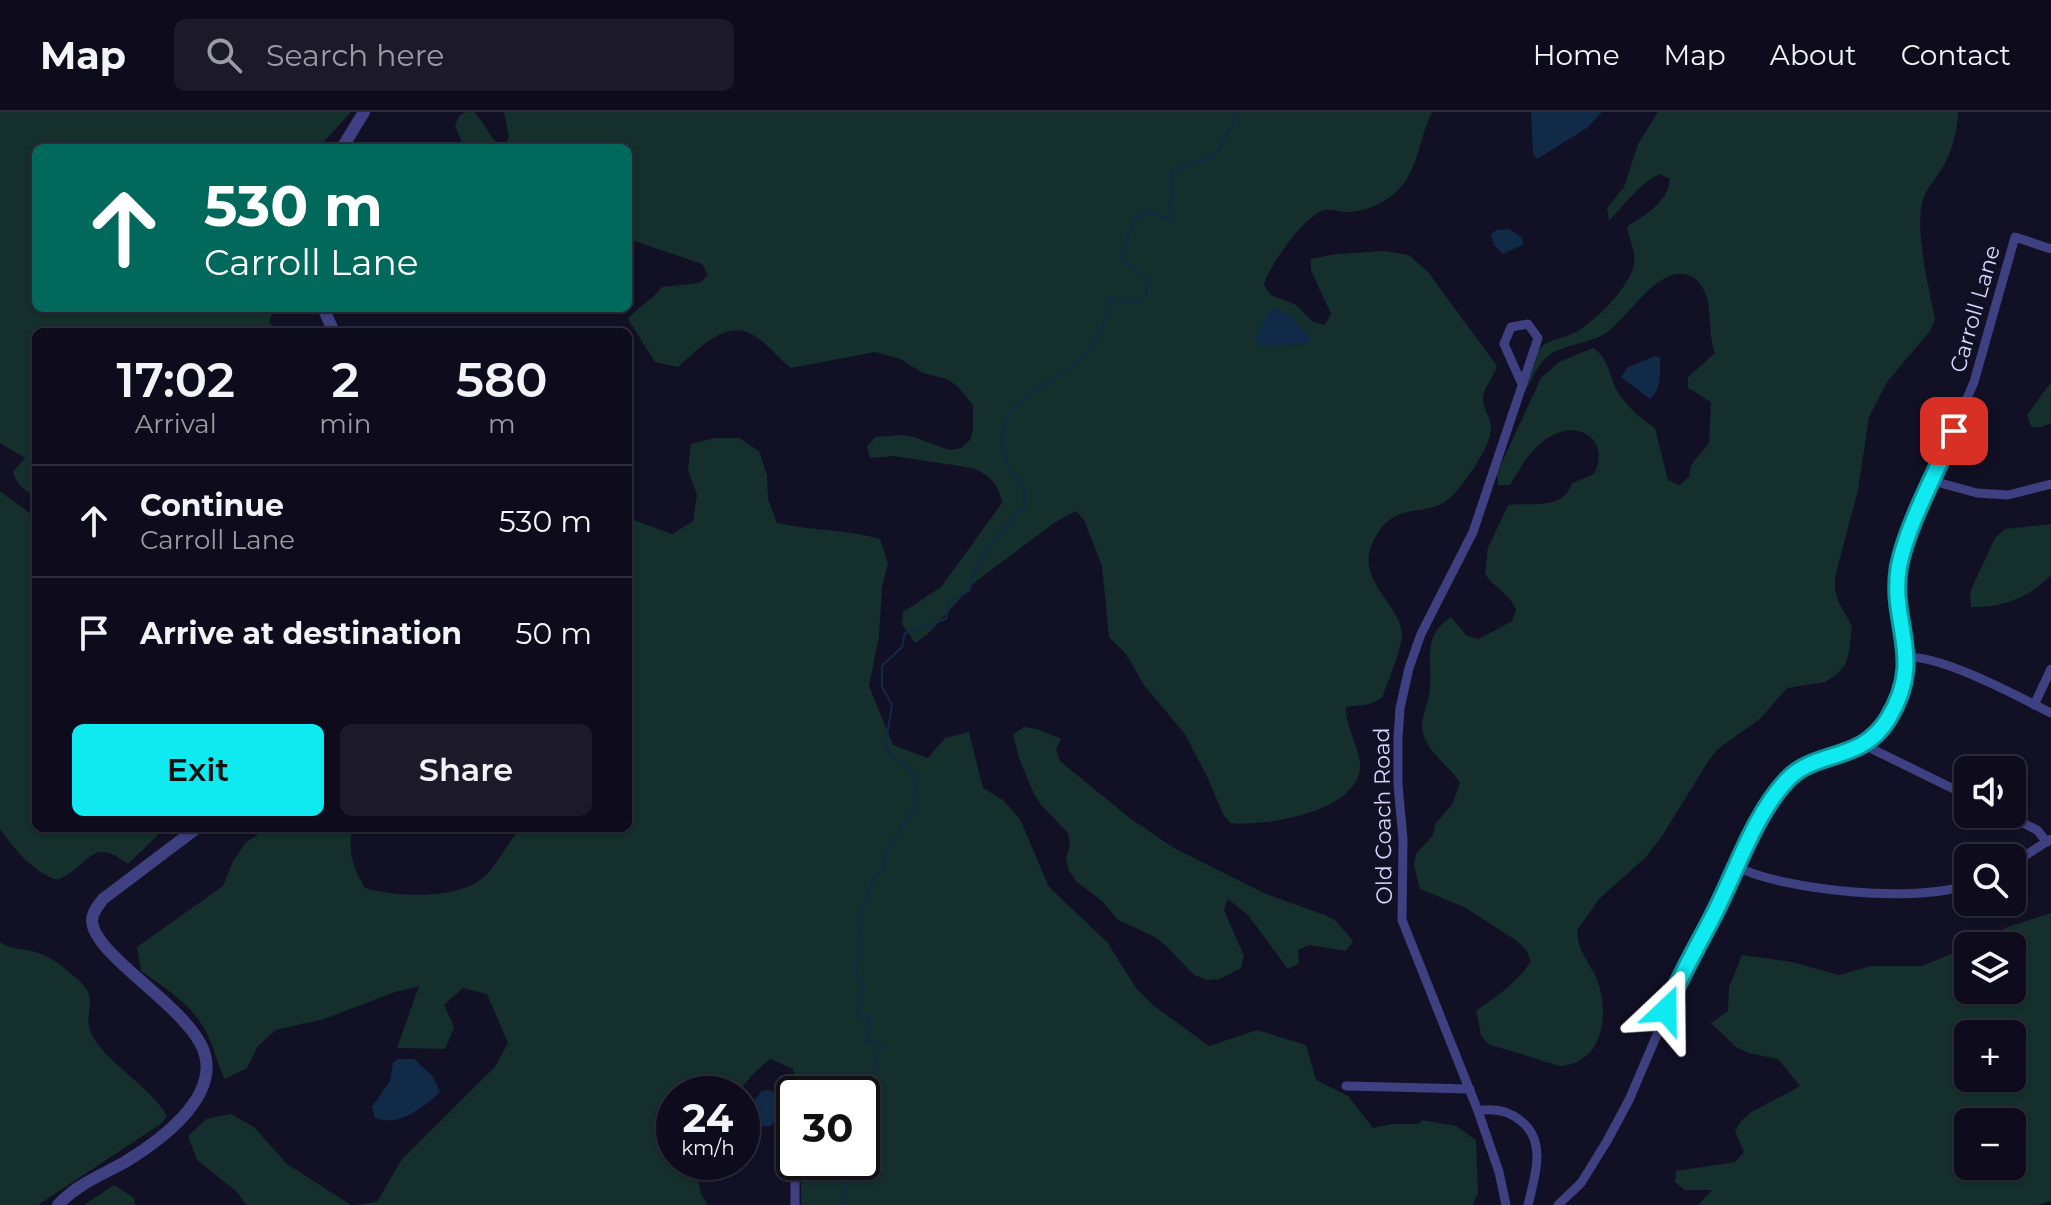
<!DOCTYPE html>
<html lang="en">
<head>
<meta charset="utf-8">
<style>
  body { margin:0; font-family:Montserrat,sans-serif; background:#1c1a29; color:#f1f3f6; height:100vh; display:flex; flex-direction:column; font-size:30px; white-space:nowrap }
  * { box-sizing:border-box; margin:0 }
  p { font-size:26px; color:#9b9ba3 }
  .icon { flex:none; width:44px; height:44px; fill:none; stroke:currentColor; stroke-width:2; stroke-linecap:round; stroke-linejoin:round }
  .map { position:relative; flex:1; overflow:hidden }
  .details { position:absolute; left:32px; top:216px; width:600px; height:504px; display:flex; flex-direction:column; background:#0e0c1c; border-radius:12px; box-shadow:0 2px 6px #0004,0 0 0 2px #2e2c3b }
  .details>* { flex:none }
  .hud { position:absolute; left:32px; top:32px; width:600px; height:168px; border-radius:12px; box-shadow:0 2px 6px #0004,0 0 0 2px #2e2c3b; background:#00695c; color:#fff; overflow:hidden }
  .buttons { position:absolute; left:1954px; top:644px; display:grid; gap:16px }
  .buttons a { display:grid; place-items:center; width:72px; height:72px; border-radius:12px; background:#0e0c1c; box-shadow:0 2px 6px #0004,0 0 0 2px #2e2c3b; font-size:40px }
  .speed { position:absolute; left:656px; top:964px; display:flex; gap:16px; font-size:40px; font-weight:700; text-align:center }
  .speed>* { display:grid; place-content:center; width:104px; height:104px; border-radius:50%; background:#0e0c1c; box-shadow:0 2px 6px #0004,0 0 0 2px #2e2c3b; line-height:1 }
  .speed small { font-size:20px; font-weight:400 }
  .speed .limit { border:4px solid #111; border-radius:12px; background:#fff; color:#111 }
  .pin { position:absolute; display:grid; place-items:center; width:68px; height:68px; color:#fff; margin:-34px; border-radius:16px; box-shadow:0 4px 12px #0006 }
  .me { position:absolute; width:88px; margin:-44px; rotate:23deg; stroke-linejoin:round; filter:drop-shadow(0 0 6px #0008) }
  .turn { display:flex; align-items:center; gap:28px; height:168px; padding:0 40px; font-size:36px }
  .turn .icon { width:104px; height:104px; stroke-width:2.5 }
  .turn b { display:block; font-size:56px; line-height:68px }
  .eta { display:flex; justify-content:space-evenly; align-items:center; height:136px; text-align:center }
  .eta b { font-size:48px; font-weight:600; line-height:56px }
  .cta { display:flex; gap:16px; margin-top:auto; padding:16px 40px }
  .cta a { flex:1; height:92px; border-radius:12px; background:#0feaf1; color:#111; font-size:32px; font-weight:600; line-height:92px; text-align:center }
  .cta a+a { background:#1c1a29; color:#f1f3f6 }
  ul { padding:0; list-style:none }
  li { display:flex; align-items:center; gap:24px; height:112px; padding:0 40px; border-top:2px solid #2e2c3b }
  li div { flex:1 }
  li b { display:block; font-size:30px }
  li em { font-style:normal }
  header { display:flex; align-items:center; gap:48px; box-sizing:border-box; height:112px; padding:0 40px; background:#0e0c1c; border-bottom:2px solid #2e2c3b }
  header strong { font-size:38px }
  nav { display:flex; gap:44px; margin-inline-start:auto; font-size:28px }
  .search { width:560px; height:72px; background:#1c1a29; display:flex; align-items:center; gap:20px; box-sizing:border-box; padding:0 28px; border-radius:12px; color:#9b9ba3; font-size:30px }
  .map>svg:first-child { display:block }
</style>
</head>
<body>
<header>
<strong>Map</strong>
<div class="search"><svg class="icon" aria-label="search" viewBox="0 0 24 24"><circle cx="10" cy="10" r="6"/><path d="M15 15l6 6"/></svg>Search here</div>
<nav><a>Home</a><a>Map</a><a>About</a><a>Contact</a></nav>
</header>
<div class="map">
<svg width="2051" height="1093" viewBox="0 0 2051 1093">
  <rect width="100%" height="100%" fill="#121025"/>
  <g fill="#142f2c" fill-rule="evenodd">
    <path d="M0,0H351L318,36H36V196H283L273,201L269,209L275,220H36V384C24,379 17,373 13,360L25,346L0,331Z"/>
    <path d="M466,0H474C486,11 488,26 503,35L509,25L504,0H1432C1419,26 1419,57 1398,78C1387,90 1365,100 1348,100C1341,101 1331,96 1324,98C1304,104 1268,155 1264,173L1271,183L1296,193L1313,210L1325,213L1331,202L1311,158V147L1336,142L1384,139L1409,143L1428,160L1497,254C1494,265 1483,276 1483,287C1483,297 1491,306 1491,316C1492,333 1464,372 1452,384C1426,410 1394,383 1372,432C1356,468 1400,493 1402,521C1403,533 1387,572 1382,586L1370,592L1346,595C1345,616 1361,636 1360,656C1357,700 1264,715 1230,711L1223,702L1207,664L1184,621L1144,573L1126,542L1109,525L1102,454L1084,408L1076,399L1054,411L975,470L928,522L915,531L902,512L903,500L941,475L1002,391C999,373 989,362 972,356L894,344L870,346L867,334L876,325L901,323L914,325L949,338L961,336L970,328L973,317V293L957,274L947,267L923,261L900,247L875,240L791,256C778,246 767,231 753,223C727,206 697,238 678,255L655,250L628,207C638,194 652,189 662,175L699,171L708,163L702,152L628,127V36H464L455,13L460,3Z"/>
    <path d="M1658,0H1958C1957,24 1951,44 1937,64C1932,71 1927,77 1924,85C1913,113 1929,177 1935,207L1930,219L1887,270L1869,305L1858,378L1835,465V478L1839,491L1852,514L1849,541L1845,553L1836,563L1825,570L1787,576L1760,607L1719,636L1709,648L1662,724L1646,745L1600,786L1577,818C1579,843 1587,845 1596,865C1610,899 1605,951 1560,954L1488,932L1481,923L1476,899C1496,884 1517,871 1531,849L1526,838L1517,829L1464,795L1420,777L1414,753L1416,742L1433,723L1435,712L1452,693L1460,671C1450,654 1427,640 1423,621C1420,609 1426,596 1429,584C1435,553 1418,527 1451,505L1467,524L1479,527L1512,509L1516,498C1509,480 1495,477 1485,462L1488,436L1508,393C1532,390 1563,399 1572,371L1594,362C1611,330 1580,307 1551,324C1531,335 1521,355 1510,373H1498L1497,361L1541,266L1559,250L1593,236C1610,247 1608,263 1618,280C1627,295 1640,306 1655,316L1668,368L1679,373L1689,365L1691,353L1709,331L1711,290L1688,276V265L1715,241C1706,220 1716,180 1694,166C1662,145 1628,207 1606,221C1589,232 1564,232 1548,244C1538,252 1531,270 1524,281C1527,268 1529,249 1537,240C1547,226 1560,228 1574,221C1595,210 1630,175 1634,152C1636,141 1629,126 1627,115C1645,102 1668,91 1670,67L1659,62C1638,73 1625,92 1609,109L1607,96L1624,75L1638,32Z"/>
    <polygon points="2051,270 2051,311 2042,315 2031,315 2027,303"/>
    <path d="M715,326H739L759,339L767,363L768,387L777,411C812,419 846,417 880,427L888,451L882,475L879,524L869,574L893,633L928,646L945,626L969,620L983,676L1003,688L1020,707L1049,775L1107,830L1136,876L1153,893L1209,934L1257,918L1306,933L1316,968L1348,984L1373,1016L1391,1012H1419L1422,1008L1456,1014L1476,1028L1478,1081L1473,1093H801V1050H862V982H800L793,957L770,947L752,963L737,982H674V1050H695L701,1082L708,1093H354L377,1090L402,1047L495,955L508,931L487,882L463,876L444,893L454,915L445,937L397,936L419,874L395,880L324,907L276,918L258,934L247,956L225,967C217,952 214,935 206,920C193,893 165,876 141,859L137,835L223,774L232,751L246,730L268,716H353C347,739 353,756 365,776C396,785 462,789 487,762C500,748 508,730 521,716H628V406L672,422L693,409L697,383L688,358L691,332Z"/>
    <path d="M0,379L36,406V716H165L128,752C90,723 91,754 57,768C32,759 15,738 0,717Z"/>
    <path d="M2051,412V463C2030,485 2002,496 1971,495L1970,482L1974,471L1995,426L2005,417Z"/>
    <polygon points="1024,615 1037,617 1061,627 1056,638 1060,649 1131,707 1174,736 1266,782 1325,803 1336,809 1353,829 1346,839 1309,833 1298,838 1299,851 1288,857 1248,803 1228,787 1224,798 1244,844 1241,856 1220,867 1207,868 1194,863 1167,835 1155,825 1118,808 1102,789 1077,770 1069,759 1066,746 1070,734 1068,721 1041,693 1034,682 1019,646 1013,622"/>
    <path d="M2051,801V1089L2038,1093H1698L1712,1078H1685L1675,1070L1676,1059L1735,1050L1744,1040L1735,1019L1741,1009L1750,1001L1800,974L1778,947L1748,941L1736,935L1711,911L1728,899L1729,875L1742,843L1792,850L1839,863L1871,854H1922L1968,835V878H2012V834H1969L2008,815ZM1968,922H2012V966H1968ZM2012,1010V1054H1968V1010Z"/>
    <path d="M0,830C11,838 22,836 35,840C44,842 55,849 62,854C70,861 84,871 88,880C95,897 81,908 95,928C115,957 151,976 167,1004L162,1011L38,1093H0Z"/>
    <polygon points="231,1002 254,1015 287,1052 351,1093 246,1093 237,1080 197,1048 188,1024 206,1007"/>
    <polygon points="114,1073 134,1086 135,1093 84,1093"/>
  </g>
  <g fill="#112a48">
    <polygon points="1531,0 1602,0 1587,16 1537,47 1533,42"/>
    <polygon points="1509,117 1521,125 1524,132 1503,142 1494,133 1491,123 1496,118"/>
    <polygon points="1275,196 1290,204 1311,226 1308,232 1260,234 1255,227 1268,201"/>
    <path d="M1655,244L1660,246C1660,261 1662,277 1650,287L1621,265L1628,255Z"/>
    <path d="M398,947H414L433,965L440,980C423,996 399,1015 375,1006L372,995L390,969L393,951Z"/>
    <polygon points="771,978 775,982 774,1010 770,1014 752,1014 745,1000 762,979"/>
  </g>
  <g fill="none" stroke-linecap="round" stroke-linejoin="round">
    <g stroke="#112a48" stroke-width="2">
      <path d="M862,997L881,932L866,931L870,905L856,904L864,878L857,863L859,803L875,764L882,759L888,736L915,695L917,665L885,636L892,593L882,575V554L902,535L905,521L946,507L948,490L970,478C970,449 1007,414 1025,394L1024,374C1011,362 1007,356 1003,338C993,286 1051,277 1081,246C1100,226 1104,213 1110,186L1138,191L1146,183L1148,169L1122,147L1133,107L1149,99L1168,108L1173,80L1171,59L1215,43L1234,11L1233,0"/>
      <polyline points="841,1093 851,1059 848,1050"/>
    </g>
    <g stroke="#3e4081" stroke-width="9">
      <polyline points="1933,369 1977,381 2008,383 2051,372"/>
      <path d="M1907,546C1938,541 2021,586 2051,601"/>
      <polyline points="2034,593 2051,557"/>
      <polyline points="1864,633 1968,684"/>
      <polyline points="2005,702 2037,718 2047,730"/>
      <polyline points="2012,752 2051,727"/>
      <path d="M1737,755C1786,779 1915,791 1968,773"/>
      <polyline points="1346,974 1470,977"/>
      <path d="M1478,999C1494,996 1508,998 1521,1009C1547,1029 1535,1064 1528,1093"/>
      <polyline points="782,1034 795,1069 795,1093"/>
      <polyline points="1506,1093 1499,1060 1478,999 1402,808 1403,727 1398,673 1398,625 1400,596 1409,556 1421,522 1473,420 1538,226 1528,212 1511,215 1504,232 1521,270"/>
      <polyline points="1558,1093 1581,1071 1607,1029 1629,988 1692,841 1776,683 1798,659 1864,633 1886,610 1900,585 1907,546 1903,518 1899,456 1907,427 1974,270 2015,125 2051,137"/>
    </g>
    <g stroke="#3e4081" stroke-width="12">
      <polyline points="342,36 364,0"/>
      <polyline points="323,196 334,220"/>
      <path d="M58,1093C77,1072 102,1063 125,1050C158,1030 217,988 205,943C194,898 94,845 92,809C92,800 98,794 103,787L197,716"/>
    </g>
  </g>
  <g fill="none" stroke-linecap="round" stroke-linejoin="round">
    <g stroke="#0a989d" stroke-width="20">
      <path id="route" d="M1666,898C1679,866 1696,837 1712,806C1735,763 1753,704 1787,668C1816,637 1861,651 1888,607C1926,546 1889,512 1899,454C1907,413 1937,359 1954,319"/>
    </g>
    <use href="#route" stroke="#0feaf1" stroke-width="14"/>
  </g>
  <g text-anchor="middle" dominant-baseline="central" stroke-width="6" stroke-linejoin="round" paint-order="stroke">
    <g font-size="22" fill="#d8d7fd" stroke="#121025">
      <text transform="translate(1975 197) rotate(-74)">Carroll Lane</text>
      <text transform="translate(1383 704) rotate(-91)">Old Coach Road</text>
    </g>
  </g>
</svg>
<div class="buttons">
<a><svg class="icon" aria-label="sound" viewBox="0 0 24 24"><path d="M4 9h4l5-4v14l-5-4H4zM17 9q2 3 0 6"/></svg></a>
<a><svg class="icon" aria-label="search" viewBox="0 0 24 24"><circle cx="10" cy="10" r="6"/><path d="M15 15l6 6"/></svg></a>
<a><svg class="icon" aria-label="layers" viewBox="0 0 24 24"><path d="M12 4l9 5-9 5-9-5zM3 14l9 5 9-5"/></svg></a>
<a>+</a>
<a>−</a>
</div>
<div class="speed"><div>24<small>km/h</small></div><div class="limit">30</div></div>
<div class="pin" style="left:1954px;top:319px;background:#d93025"><svg class="icon" aria-label="arrive" viewBox="0 0 24 24"><path d="M6 21V4h12l-3 4 3 4H6"/></svg></div>
<svg class="me" style="left:1666px;top:898px" viewBox="-20 -20 40 40"><path d="M0-17L14 15 0 8-14 15z" fill="#0feaf1" stroke="#fff" stroke-width="4"/></svg>
<div class="hud">
<div class="turn"><svg class="icon" aria-label="ahead" viewBox="0 0 24 24"><path d="M12 20V5M6 11l6-6 6 6"/></svg><div><b>530 m</b>Carroll Lane</div></div>
</div>
<section class="details">
<div class="eta">
<div><b>17:02</b><p>Arrival</p></div>
<div><b>2</b><p>min</p></div>
<div><b>580</b><p>m</p></div>
</div>
<ul>
<li><svg class="icon" aria-label="ahead" viewBox="0 0 24 24"><path d="M12 20V5M6 11l6-6 6 6"/></svg><div><b>Continue</b><p>Carroll Lane</p></div><em>530 m</em></li>
<li><svg class="icon" aria-label="arrive" viewBox="0 0 24 24"><path d="M6 21V4h12l-3 4 3 4H6"/></svg><div><b>Arrive at destination</b></div><em>50 m</em></li>
</ul>
<div class="cta"><a>Exit</a><a>Share</a></div>
</section>
</div>
</body>
</html>
